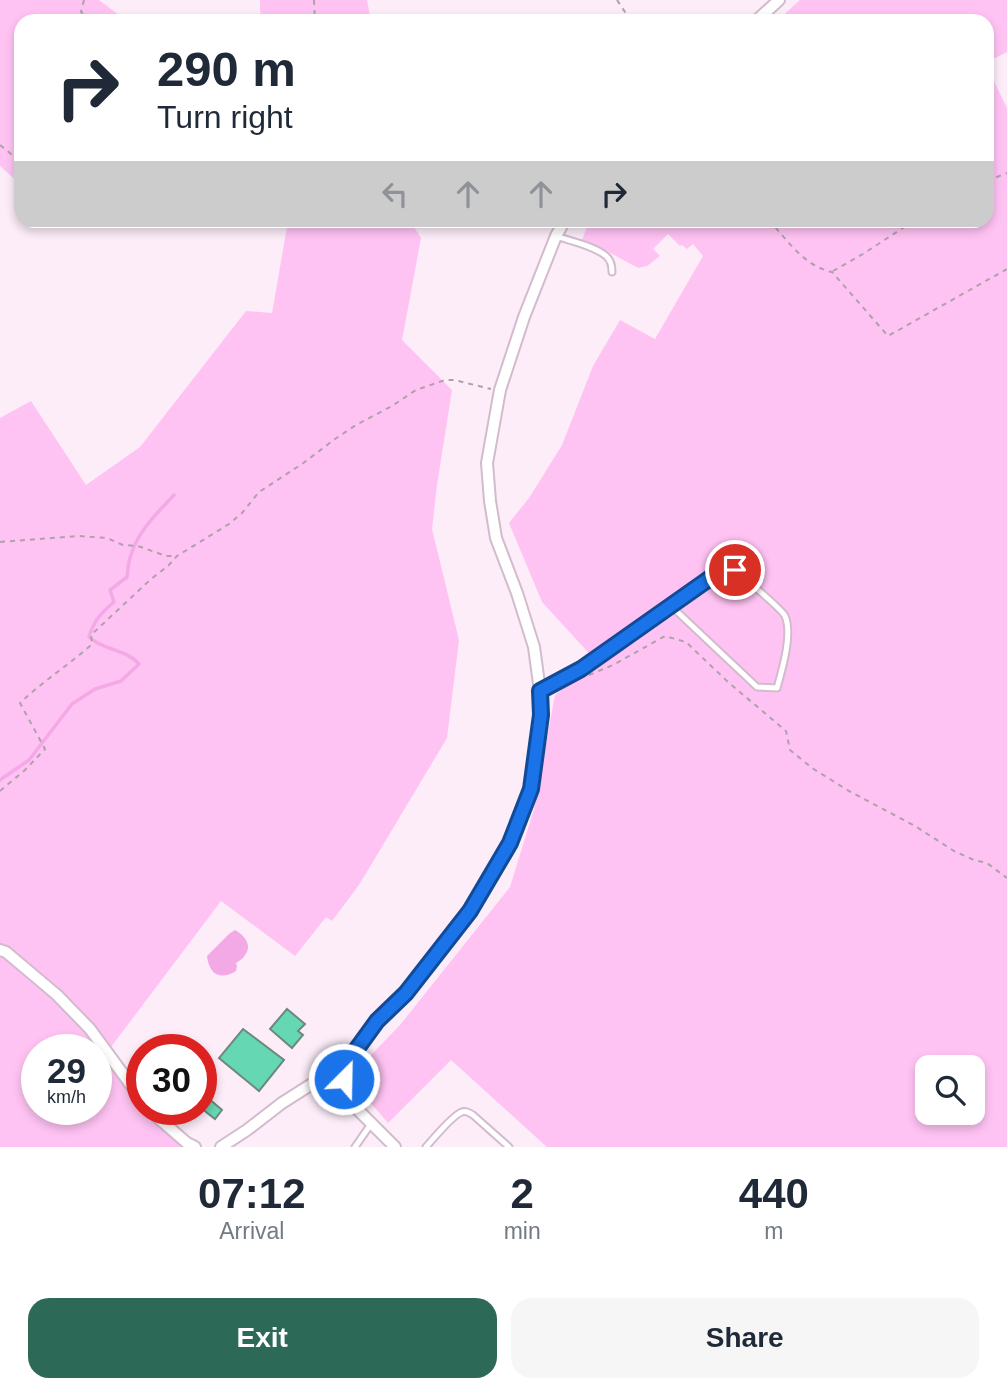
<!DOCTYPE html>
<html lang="en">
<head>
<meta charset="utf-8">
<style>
  body { margin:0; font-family:Helvetica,sans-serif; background:#f6f6f7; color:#1f2937; height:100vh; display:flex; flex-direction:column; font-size:26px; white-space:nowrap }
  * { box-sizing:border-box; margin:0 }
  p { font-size:23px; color:#747a83 }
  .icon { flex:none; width:38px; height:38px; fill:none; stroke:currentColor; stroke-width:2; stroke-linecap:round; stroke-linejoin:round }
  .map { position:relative; height:1147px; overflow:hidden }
  .drawer { display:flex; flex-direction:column; background:#fff; flex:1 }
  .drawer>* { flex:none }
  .top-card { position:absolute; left:14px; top:14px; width:980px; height:214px; border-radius:21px; box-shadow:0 4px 10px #0003; background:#fff; color:#1f2937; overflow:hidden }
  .controls { position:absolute; left:915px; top:1055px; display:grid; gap:14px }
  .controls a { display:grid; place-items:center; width:70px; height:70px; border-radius:14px; background:#fff; box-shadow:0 4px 10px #0003; font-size:35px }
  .speed { position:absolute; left:21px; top:1034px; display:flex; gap:14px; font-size:35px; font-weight:700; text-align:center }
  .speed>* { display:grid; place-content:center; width:91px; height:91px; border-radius:50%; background:#fff; box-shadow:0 4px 10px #0003; line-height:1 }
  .speed small { font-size:18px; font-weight:400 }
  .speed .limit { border:10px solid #d22; background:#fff; color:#111 }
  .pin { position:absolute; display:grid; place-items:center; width:60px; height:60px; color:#fff; margin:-30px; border:4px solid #fff; border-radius:50%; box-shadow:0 2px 7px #0007 }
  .me { position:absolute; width:77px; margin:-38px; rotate:23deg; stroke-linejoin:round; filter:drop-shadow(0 0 5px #0008) }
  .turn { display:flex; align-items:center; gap:24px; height:147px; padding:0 28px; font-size:32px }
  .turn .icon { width:91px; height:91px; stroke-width:2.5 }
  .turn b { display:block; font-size:49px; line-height:60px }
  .lanes { display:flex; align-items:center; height:66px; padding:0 28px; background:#0003; justify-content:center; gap:35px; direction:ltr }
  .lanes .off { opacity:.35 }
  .eta { display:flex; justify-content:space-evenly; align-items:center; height:119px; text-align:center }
  .eta b { font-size:42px; font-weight:600; line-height:49px }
  .cta { display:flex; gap:14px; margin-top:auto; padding:14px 28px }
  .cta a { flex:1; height:80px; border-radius:21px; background:#2c6a57; color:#fff; font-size:28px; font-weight:600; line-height:80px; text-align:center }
  .cta a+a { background:#f6f6f7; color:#1f2937 }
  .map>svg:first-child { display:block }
</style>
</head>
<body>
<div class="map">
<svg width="1007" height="1147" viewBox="0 0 1007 1147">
  <rect width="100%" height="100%" fill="#fcedf9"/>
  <g fill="#ffc3f3" fill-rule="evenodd">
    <polygon points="0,0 99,0 127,21 21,21 21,185 0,166"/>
    <polygon points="260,0 367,0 371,21 263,21 260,11"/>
    <polygon points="800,0 1007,0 1007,52 987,62 987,21 777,21"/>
    <path d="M987,67L1007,108V1147H547L451,1060L388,1123L345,1073L371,1055L400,1025L510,887L534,809L555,695L597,662L542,602L509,523L529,498L562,445L593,366L620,320L655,339L703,256L693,244L687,249L682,245L680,246L668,234L653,249L660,256L647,266L638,268L603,249L582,240L589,221L987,220ZM928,1068H973V1113H928Z"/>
    <path d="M288,221H410L421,238L402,340L452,390L437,485L432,529L459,640L447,738L359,885L332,921L326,917L295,956L221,901L105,1055L144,1114L189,1147H0V418L31,401L86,485L140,447L246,311L272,313ZM37,1050H96V1110H37Z"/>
  </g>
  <path fill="#f4a9e7" d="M235,930C244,935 253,945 245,955C243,959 239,961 236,963L237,966L236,971C220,981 209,974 207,956L229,934Z"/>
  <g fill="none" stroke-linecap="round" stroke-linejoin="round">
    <path stroke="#f4a9e7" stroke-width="3.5" d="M0,780L29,760L72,704L95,689L121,681L139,664C126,649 102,650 89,637C93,622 101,613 114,602L110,590L127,577C128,570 128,562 131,555C138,531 158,512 174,495"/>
  </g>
  <g fill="#65d7b3" stroke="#6c897e" stroke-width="2">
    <polygon points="287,1009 305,1024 298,1031 303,1035 292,1048 270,1029"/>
    <polygon points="243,1029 284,1060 259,1091 219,1058"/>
    <polygon points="201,1092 222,1110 215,1119 201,1108"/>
  </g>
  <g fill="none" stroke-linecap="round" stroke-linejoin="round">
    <g stroke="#d2bbcd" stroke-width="9">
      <g id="lane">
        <path d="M556,236C570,241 595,246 606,256C611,260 612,266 612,272"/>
        <path d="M540,691L581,669L713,576L728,569L735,570C744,578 781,608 785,616C793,634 782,670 777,688L757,687L670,605"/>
        <polyline points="355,1147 371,1124"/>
        <path d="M426,1147C432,1140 454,1114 462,1112C467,1110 469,1113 473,1115L509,1147"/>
      </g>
    </g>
    <g stroke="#d2bbcd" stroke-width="14">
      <g id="street">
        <polyline points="756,21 779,0"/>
        <polyline points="0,950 6,952 57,995 90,1029 142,1100"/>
        <path d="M348,1061C344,1077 344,1088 351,1103L395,1147"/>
        <polyline points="319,1080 347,1094"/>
        <polyline points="149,1110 187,1143 195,1147"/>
        <polyline points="221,1147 247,1130 282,1103 348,1061 377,1021 406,993 470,911 510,843 531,789 541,715 540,691 534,647 517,593 496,538 490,501 487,463 500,390 524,317 556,236 565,220"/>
      </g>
    </g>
    <g stroke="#aea1ab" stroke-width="2" stroke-dasharray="5 5" stroke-linecap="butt">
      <polyline points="84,0 81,12 92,21"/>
      <polyline points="314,0 315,21"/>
      <polyline points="617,0 631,21"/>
      <polyline points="0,145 21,162"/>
      <polyline points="987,181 1007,173"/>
      <path d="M769,220C787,240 804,266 832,272L888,336L1007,269"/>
      <polyline points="833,271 863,254 915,220"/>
      <polyline points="0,542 79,536 107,538 123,545 138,546 166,556 177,556"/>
      <polyline points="589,675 613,665 665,636 686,642 728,682 786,731 790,750 812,768 849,791 915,826 954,851 974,860 987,863 1007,878"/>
      <path d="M0,791L25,770L45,749L20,703C43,681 69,665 92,644L91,635L151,579L168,566L177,556L229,524L242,513L259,492L302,464L335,439L356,425L392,406L416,390L445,380H454L491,389"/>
    </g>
    <use href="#lane" stroke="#fff" stroke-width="5"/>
    <use href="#street" stroke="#fff" stroke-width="10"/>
  </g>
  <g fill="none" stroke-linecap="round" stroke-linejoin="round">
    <g stroke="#114b97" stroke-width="18">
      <polyline id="route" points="344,1079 348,1061 377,1021 406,993 470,911 510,843 531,789 541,715 540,691 581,669 713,576 727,569 735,570"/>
    </g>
    <use href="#route" stroke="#1a73e8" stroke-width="12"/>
  </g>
</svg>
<div class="controls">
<a><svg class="icon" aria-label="search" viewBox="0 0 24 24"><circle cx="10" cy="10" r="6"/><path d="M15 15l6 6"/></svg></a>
</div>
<div class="speed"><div>29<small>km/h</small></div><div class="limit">30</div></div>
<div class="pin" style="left:735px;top:570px;background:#d93025"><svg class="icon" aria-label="arrive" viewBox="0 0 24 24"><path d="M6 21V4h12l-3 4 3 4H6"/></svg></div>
<svg class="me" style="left:344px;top:1079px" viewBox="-20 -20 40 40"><circle r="17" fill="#1a73e8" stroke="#fff" stroke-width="3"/><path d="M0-11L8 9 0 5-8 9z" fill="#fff"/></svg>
<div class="top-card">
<div class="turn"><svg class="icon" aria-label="right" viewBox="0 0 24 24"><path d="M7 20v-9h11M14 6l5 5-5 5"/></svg><div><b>290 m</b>Turn right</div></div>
<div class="lanes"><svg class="icon off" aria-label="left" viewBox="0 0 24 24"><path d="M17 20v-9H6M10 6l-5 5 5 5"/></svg><svg class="icon off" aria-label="ahead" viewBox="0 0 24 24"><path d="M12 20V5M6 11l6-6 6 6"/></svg><svg class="icon off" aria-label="ahead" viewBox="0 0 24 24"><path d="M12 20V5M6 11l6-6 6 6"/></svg><svg class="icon" aria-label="right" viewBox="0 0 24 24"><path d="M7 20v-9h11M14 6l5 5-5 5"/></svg></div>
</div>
</div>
<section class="drawer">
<div class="eta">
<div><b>07:12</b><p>Arrival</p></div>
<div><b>2</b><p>min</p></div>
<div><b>440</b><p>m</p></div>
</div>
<div class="cta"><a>Exit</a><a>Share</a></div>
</section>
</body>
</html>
